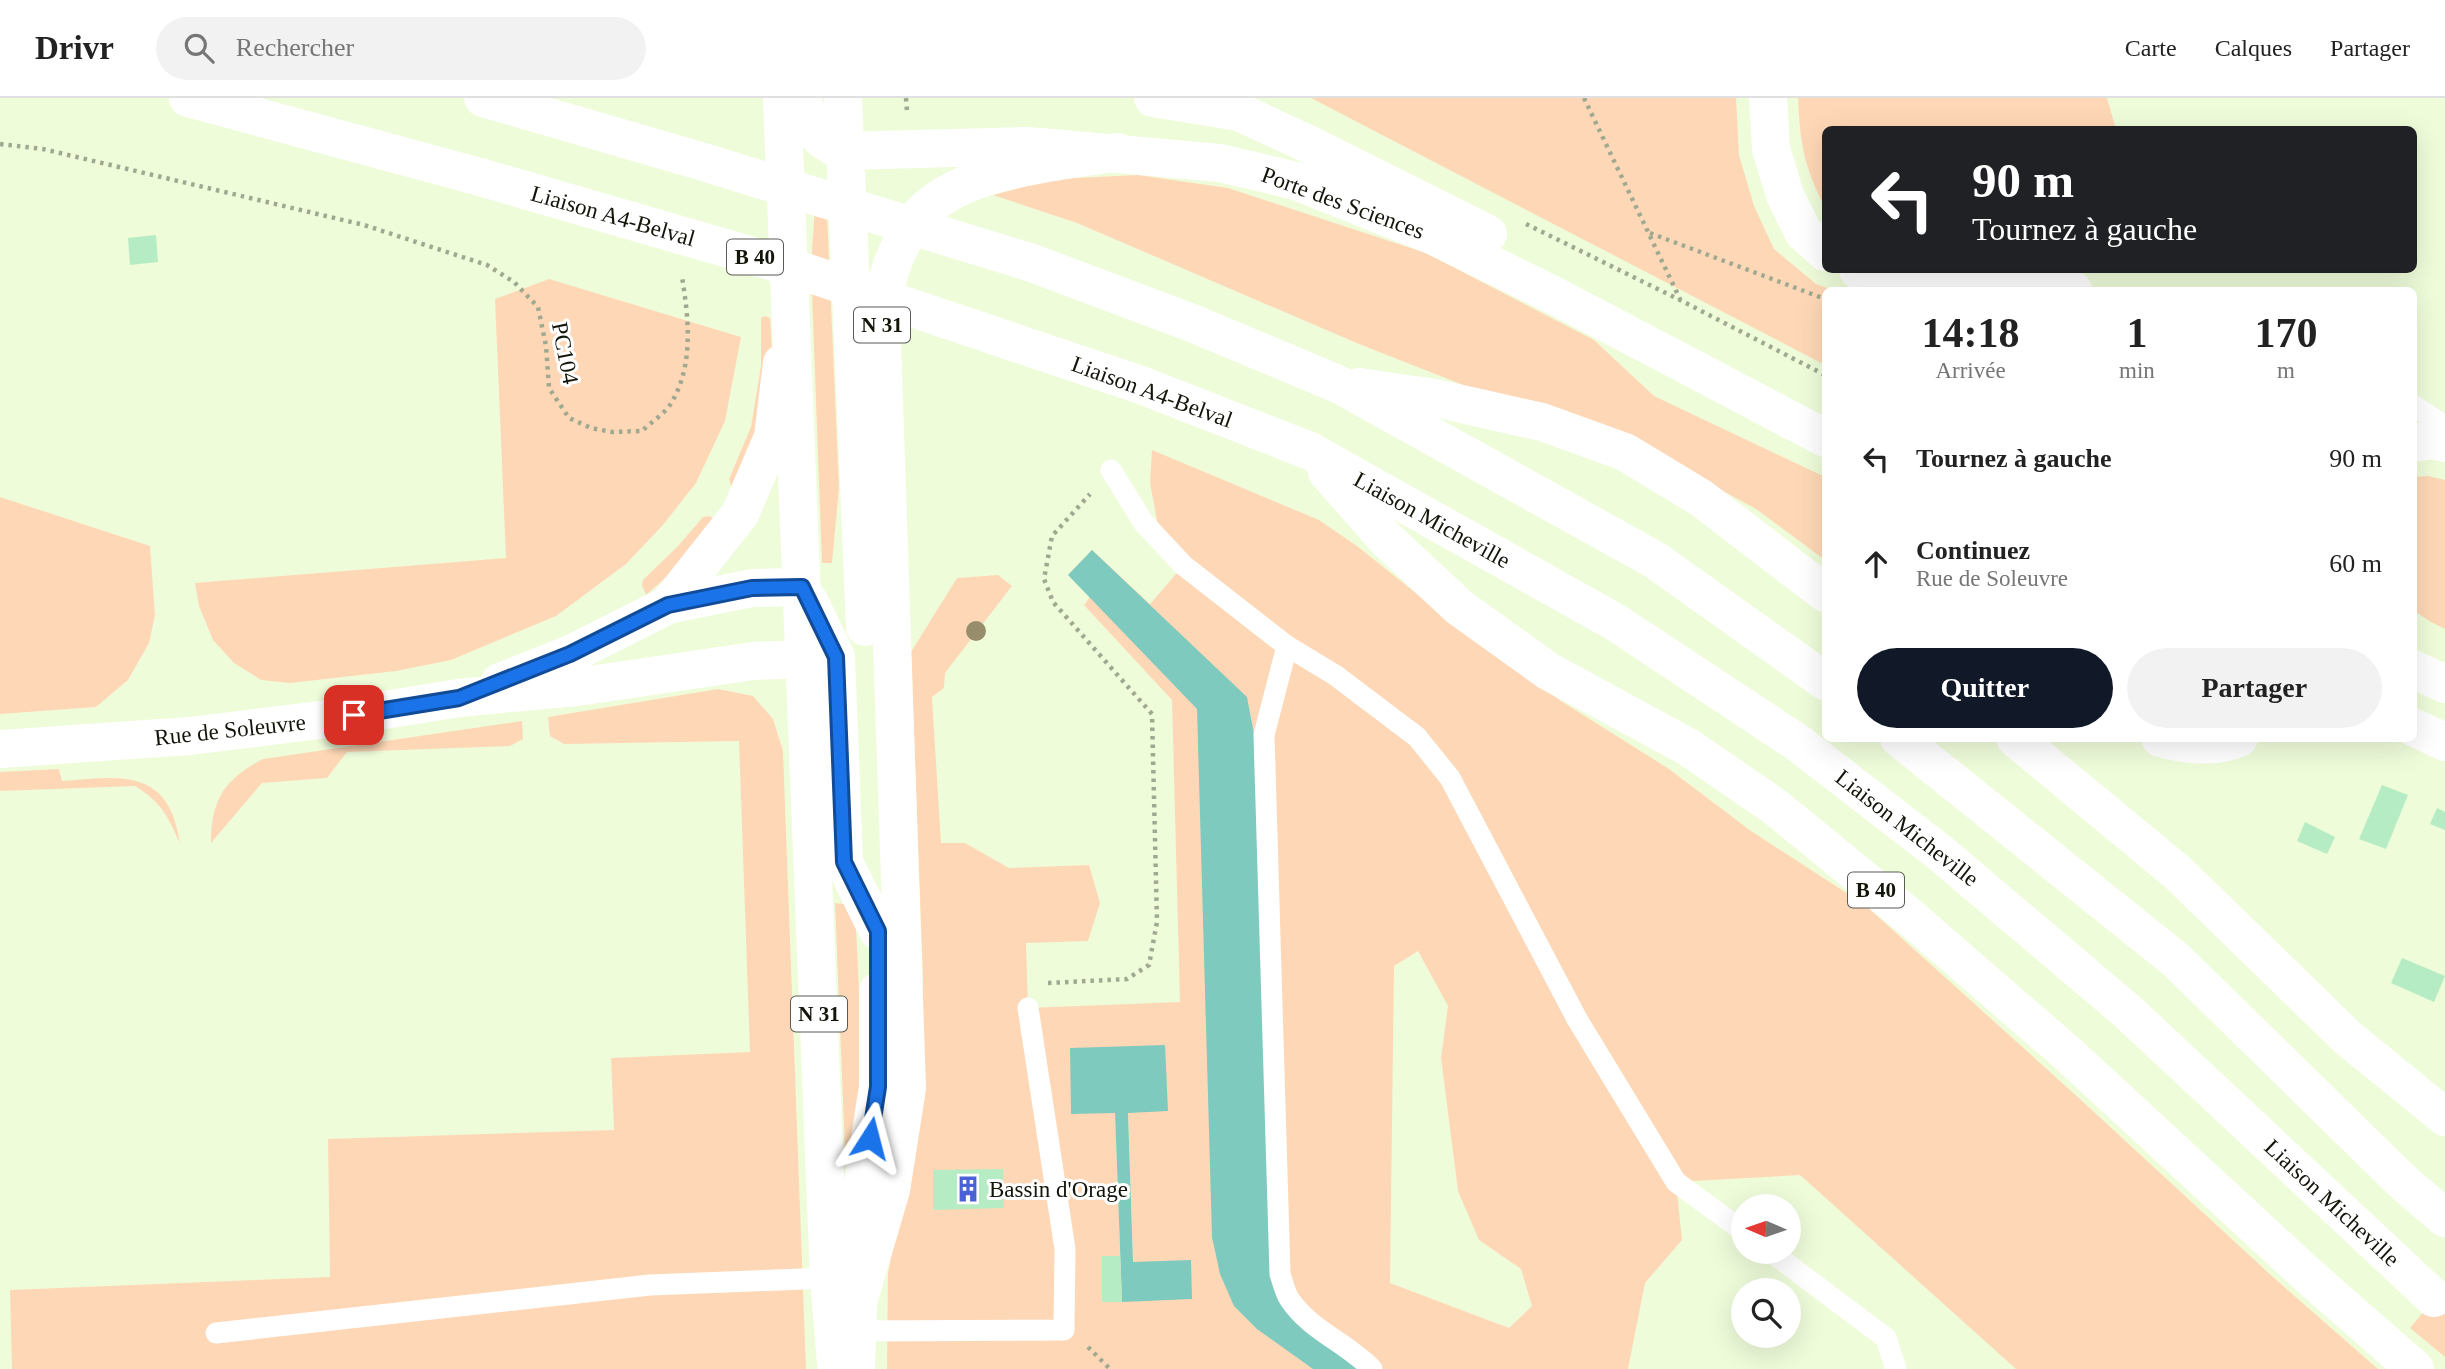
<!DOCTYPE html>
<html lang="fr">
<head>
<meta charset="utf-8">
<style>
  body { margin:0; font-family:Georgia,serif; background:#f2f2f2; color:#222; height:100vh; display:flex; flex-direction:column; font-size:26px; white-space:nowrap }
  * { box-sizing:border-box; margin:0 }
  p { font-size:23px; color:#767676 }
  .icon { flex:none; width:38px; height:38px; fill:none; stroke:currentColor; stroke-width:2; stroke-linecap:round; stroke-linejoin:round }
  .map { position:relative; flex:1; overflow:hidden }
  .sheet { position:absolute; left:1822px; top:189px; width:595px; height:455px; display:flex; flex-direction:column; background:#fff; border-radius:10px; box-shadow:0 7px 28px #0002 }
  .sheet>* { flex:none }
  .hud { position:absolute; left:1822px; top:28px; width:595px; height:147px; border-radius:10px; box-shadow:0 7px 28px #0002; background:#202124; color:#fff; overflow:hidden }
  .needle { width:46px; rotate:272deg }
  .controls { position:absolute; left:1731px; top:1096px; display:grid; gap:14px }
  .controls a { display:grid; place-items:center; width:70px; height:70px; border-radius:50%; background:#fff; box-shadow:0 7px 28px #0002; font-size:35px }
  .pin { position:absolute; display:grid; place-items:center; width:60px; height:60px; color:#fff; margin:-30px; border-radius:14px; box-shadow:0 4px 10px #0006 }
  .me { position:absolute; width:77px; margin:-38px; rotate:9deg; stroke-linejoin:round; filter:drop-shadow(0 0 5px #0008) }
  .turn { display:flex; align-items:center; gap:24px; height:147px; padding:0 35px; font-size:32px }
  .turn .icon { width:91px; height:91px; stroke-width:2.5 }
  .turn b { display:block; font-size:49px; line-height:60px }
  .eta { display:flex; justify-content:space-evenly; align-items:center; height:119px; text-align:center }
  .eta b { font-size:42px; font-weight:600; line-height:49px }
  .button { display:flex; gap:14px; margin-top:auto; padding:14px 35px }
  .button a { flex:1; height:80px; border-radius:42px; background:#111827; color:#fff; font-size:28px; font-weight:600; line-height:80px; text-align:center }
  .button a+a { background:#f2f2f2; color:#222 }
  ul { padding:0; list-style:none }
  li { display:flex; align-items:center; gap:21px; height:105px; padding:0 35px }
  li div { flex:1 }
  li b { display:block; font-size:26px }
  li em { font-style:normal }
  header { display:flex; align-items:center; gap:42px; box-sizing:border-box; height:98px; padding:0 35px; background:#fff; border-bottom:2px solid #e0e0e0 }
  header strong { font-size:33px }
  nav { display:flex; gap:38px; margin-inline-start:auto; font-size:24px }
  .search { width:490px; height:63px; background:#f2f2f2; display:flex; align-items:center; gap:18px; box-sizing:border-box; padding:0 24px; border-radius:38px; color:#767676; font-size:26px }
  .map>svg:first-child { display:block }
</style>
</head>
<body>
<header>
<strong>Drivr</strong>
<div class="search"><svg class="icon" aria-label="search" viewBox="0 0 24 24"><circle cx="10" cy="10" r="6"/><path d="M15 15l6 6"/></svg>Rechercher</div>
<nav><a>Carte</a><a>Calques</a><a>Partager</a></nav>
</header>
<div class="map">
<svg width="2445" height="1271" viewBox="0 0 2445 1271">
  <rect width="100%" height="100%" fill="#effcda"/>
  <g fill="#fed8b6" fill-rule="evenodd">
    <polygon points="1311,0 1736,0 1739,57 1754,108 1774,151 1816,186 1832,192 1825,192 1825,267"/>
    <path d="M1798,0H2107L2116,31L1825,32V110C1804,68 1800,46 1798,0Z"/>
    <polygon points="1138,77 1228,90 1426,155 1594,242 1654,298 1825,379 1825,462 1756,411 1640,348 1486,296 1359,246 1077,125 993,97 1054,81"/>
    <polygon points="816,92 826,92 839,390 832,465 822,465 811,168"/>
    <polygon points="549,181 741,239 725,323 696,385 663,427 626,466 556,518 451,562 396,573 290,585 261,582 234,565 213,542 199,508 195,485 506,460 495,201"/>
    <polygon points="765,218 770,220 773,267 763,334 738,391 731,388 729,381 751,329 761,268 761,220"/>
    <path d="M1152,352L1319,422L1357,448L1467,536L1561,603L1669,671L1751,733L1865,807L2081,1002L2273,1179L2378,1271H2016L1800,1077L1676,1084L1682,1142L1645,1185L1628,1271H887L888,1176L921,990L923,880L911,554L957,480L998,477L1012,488L945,575L944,590L932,599L941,745H965L1009,770L1089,767L1100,805L1088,843L1026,845L1028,910L1180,904L1172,602L1084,507L1090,499L1068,477L1092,452L1150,506L1183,468L1159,433L1150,385ZM1418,853L1448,908L1441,960L1458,1093L1479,1142L1521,1171L1532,1208L1509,1230L1390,1185L1394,868ZM1115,1014H1128L1133,1164L1122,1203Z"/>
    <polygon points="2428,378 2445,382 2445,531 2431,524 2413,512 2413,379"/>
    <polygon points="0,399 150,448 155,517 149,545 128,582 96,609 0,616"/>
    <polygon points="710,418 717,424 690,458 646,497 642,487 643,482 679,447 703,419"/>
    <polygon points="718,591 753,598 773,621 783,653 806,1271 12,1271 10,1192 330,1179 328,1041 614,1032 611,960 750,954 739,643 564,646 550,638 548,619"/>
    <path d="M522,623L523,641L510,648L347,654L327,680L262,685L211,745C211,701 225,681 263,661Z"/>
    <path d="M59,671L62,683C122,678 169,670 180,745C167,717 161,704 135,688L0,693V674Z"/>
    <polygon points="835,805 844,806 856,830 864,991 855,1053 845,1053"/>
    <polygon points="2445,1188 2445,1259 2410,1230"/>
  </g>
  <g fill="#7ecabe">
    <polygon points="1092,452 1247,599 1254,636 1272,1177 1362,1271 1313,1271 1257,1231 1234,1208 1220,1176 1212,1139 1197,611 1068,477"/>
    <polygon points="1165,947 1168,1013 1128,1015 1133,1164 1191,1162 1192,1201 1122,1204 1115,1015 1071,1016 1070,950"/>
  </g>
  <g fill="#b5ecc4">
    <polygon points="156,137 158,164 130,167 128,140"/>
    <polygon points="2382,687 2408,697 2386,751 2359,741"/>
    <polygon points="2437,710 2445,714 2445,732 2430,726"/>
    <polygon points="2305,724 2335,739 2327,756 2297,743"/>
    <polygon points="2402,860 2445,878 2434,904 2391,885"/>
    <polygon points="1003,1071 1004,1110 933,1112 933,1072"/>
    <polygon points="1102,1158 1120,1158 1122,1204 1102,1204"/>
  </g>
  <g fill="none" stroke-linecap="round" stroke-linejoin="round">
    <g stroke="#a0a990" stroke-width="4.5" stroke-dasharray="3.5 5" stroke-linecap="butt">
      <polyline points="906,0 907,13"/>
      <polyline points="1584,0 1680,201"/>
      <path d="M0,46L43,51L364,127L487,167L514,184L538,209L546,248L549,290L569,320L591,330L612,334L642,333C650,325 663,317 670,307C694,269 689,222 682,179"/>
      <polyline points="1526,126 1680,202 1825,277"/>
      <polyline points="1650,135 1825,201"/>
      <polyline points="1048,885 1127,881 1149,867 1157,824 1152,616 1053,504 1044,481 1052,438 1090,396"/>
      <polyline points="1088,1249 1110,1271"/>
    </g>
    <g stroke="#fff" stroke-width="21">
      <polyline points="2413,307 2445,328"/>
      <polyline points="1111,372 1143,424 1183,467 1287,548 1335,577 1417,639 1450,680 1577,921 1676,1084 1743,1133"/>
      <path d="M1287,548L1264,637L1280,1176C1283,1185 1285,1195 1290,1202C1310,1232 1347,1245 1372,1271"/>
      <polyline points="1770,1153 1886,1240 1896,1271"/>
      <polyline points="858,1233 1064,1232 1065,1151 1028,910"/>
      <polyline points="216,1235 650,1187 829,1180"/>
    </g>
    <polyline stroke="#fff" stroke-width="38" points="2413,345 2431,342 2445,345"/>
    <g stroke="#fff" stroke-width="38">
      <path d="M802,0C810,29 815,43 845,53L1029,48L1220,65L1296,83L1434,138L1559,200L1825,340"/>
      <polyline points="1153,0 1233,13"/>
      <polyline points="1209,0 1308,46 1488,136"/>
      <polyline points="1768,0 1771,51 1785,97 1803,134 1825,154"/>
      <polyline points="1858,172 1909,184 2046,189 2073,192"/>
      <polyline points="668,507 740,416 773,339 782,265"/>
      <polyline points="2413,571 2445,586"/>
      <polyline points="500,584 571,556 668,507 752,490 802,489"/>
      <polyline points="2413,629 2445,644"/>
      <path d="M2160,640C2185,647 2214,650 2239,640"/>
      <polyline points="0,651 190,638 328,621 459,600 577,589 753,563 805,561"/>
    </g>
    <g stroke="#fff" stroke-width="38">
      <polyline points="782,0 829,1180 836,1265"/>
      <polyline points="843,0 865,529"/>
      <polyline points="809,503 836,559 844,764 878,833"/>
      <path d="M859,1201L891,1092L907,990L881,214C885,198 887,181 892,167C899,148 911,125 925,112C969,70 1060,64 1118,54"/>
      <polyline points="856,1271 862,1091 878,989 878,893"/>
    </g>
    <g stroke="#fff" stroke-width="38">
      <polyline points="188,0 480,79 787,168 1141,287 1310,353 1615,524 1798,645 1939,754 2127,913 2434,1200"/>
      <polyline points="483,0 697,62 1032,165 1192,225 1340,287 1655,462 1825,583"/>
      <polyline points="1359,289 1435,300 1542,324 1625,354 1701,400 1825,495"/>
      <polyline points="1327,374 1385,440 1459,509 1548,573 1688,649 1774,708 1911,820 2068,956 2311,1180 2415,1271"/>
      <polyline points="1899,640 2176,862 2401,1082 2445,1120"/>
      <polyline points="2015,640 2177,774 2348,940 2445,1019"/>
    </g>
  </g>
  <circle fill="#988d6b" cx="976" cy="533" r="10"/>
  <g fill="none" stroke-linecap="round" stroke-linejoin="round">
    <g stroke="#114b97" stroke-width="18">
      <polyline id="route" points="354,617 459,600 570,556 668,507 752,490 802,489 836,559 844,764 878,833 878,989 870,1040"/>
    </g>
    <use href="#route" stroke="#1a73e8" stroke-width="12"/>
  </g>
  <defs>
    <g id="building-bare" transform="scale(2.1)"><path d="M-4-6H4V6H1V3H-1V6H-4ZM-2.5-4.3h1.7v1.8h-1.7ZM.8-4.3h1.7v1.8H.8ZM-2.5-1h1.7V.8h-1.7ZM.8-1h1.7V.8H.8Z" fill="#4b62d6" stroke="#fff" stroke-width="2.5" paint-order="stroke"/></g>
  </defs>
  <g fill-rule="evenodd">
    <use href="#building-bare" x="968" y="1091"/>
  </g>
  <g text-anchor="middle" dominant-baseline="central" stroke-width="6" stroke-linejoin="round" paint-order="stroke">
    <g fill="#fff" stroke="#595b54" stroke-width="2">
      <rect x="727" y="141.5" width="56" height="35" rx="5"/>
      <rect x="854" y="209.5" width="56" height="35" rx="5"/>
      <rect x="1848" y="774.5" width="56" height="35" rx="5"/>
      <rect x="791" y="898.5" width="56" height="35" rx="5"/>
    </g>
    <g font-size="21" font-weight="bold" fill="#12150a">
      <text x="755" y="159">B 40</text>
      <text x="882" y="227">N 31</text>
      <text x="1876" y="792">B 40</text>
      <text x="819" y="916">N 31</text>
    </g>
    <g font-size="23" fill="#12150a" stroke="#fff">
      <text transform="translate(1343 105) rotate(20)">Porte des Sciences</text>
      <text transform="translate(613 118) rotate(16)">Liaison A4-Belval</text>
      <text transform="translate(565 255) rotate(79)">PC104</text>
      <text transform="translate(1152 294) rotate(20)">Liaison A4-Belval</text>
      <text transform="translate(1432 422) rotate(29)">Liaison Micheville</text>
      <text transform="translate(230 632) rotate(-6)">Rue de Soleuvre</text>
      <text transform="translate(1907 730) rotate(38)">Liaison Micheville</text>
      <text transform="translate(2332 1105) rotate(43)">Liaison Micheville</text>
    </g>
    <g font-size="23" fill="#12150a" stroke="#fff" text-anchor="start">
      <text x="989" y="1091">Bassin d'Orage</text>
    </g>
  </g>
</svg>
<div class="controls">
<a><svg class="needle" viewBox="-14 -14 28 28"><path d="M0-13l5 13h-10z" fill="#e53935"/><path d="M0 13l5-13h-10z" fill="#767676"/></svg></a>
<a><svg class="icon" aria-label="search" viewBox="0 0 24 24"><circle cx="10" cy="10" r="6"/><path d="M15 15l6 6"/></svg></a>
</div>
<div class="pin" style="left:354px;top:617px;background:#d93025"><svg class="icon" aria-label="arrive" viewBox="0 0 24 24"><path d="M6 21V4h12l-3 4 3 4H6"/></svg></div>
<svg class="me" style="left:870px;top:1040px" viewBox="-20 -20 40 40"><path d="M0-17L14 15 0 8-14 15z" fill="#1a73e8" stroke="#fff" stroke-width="4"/></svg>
<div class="hud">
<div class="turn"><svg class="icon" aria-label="left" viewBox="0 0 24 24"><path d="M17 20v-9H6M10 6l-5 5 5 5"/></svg><div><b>90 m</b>Tournez à gauche</div></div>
</div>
<section class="sheet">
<div class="eta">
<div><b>14:18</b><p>Arrivée</p></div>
<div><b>1</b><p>min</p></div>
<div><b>170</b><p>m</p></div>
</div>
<ul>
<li><svg class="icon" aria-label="left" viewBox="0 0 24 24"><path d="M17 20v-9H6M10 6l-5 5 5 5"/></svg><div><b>Tournez à gauche</b></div><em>90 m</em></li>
<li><svg class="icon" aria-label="ahead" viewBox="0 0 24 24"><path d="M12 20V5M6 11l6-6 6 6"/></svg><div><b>Continuez</b><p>Rue de Soleuvre</p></div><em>60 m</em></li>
</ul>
<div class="button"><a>Quitter</a><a>Partager</a></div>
</section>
</div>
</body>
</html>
